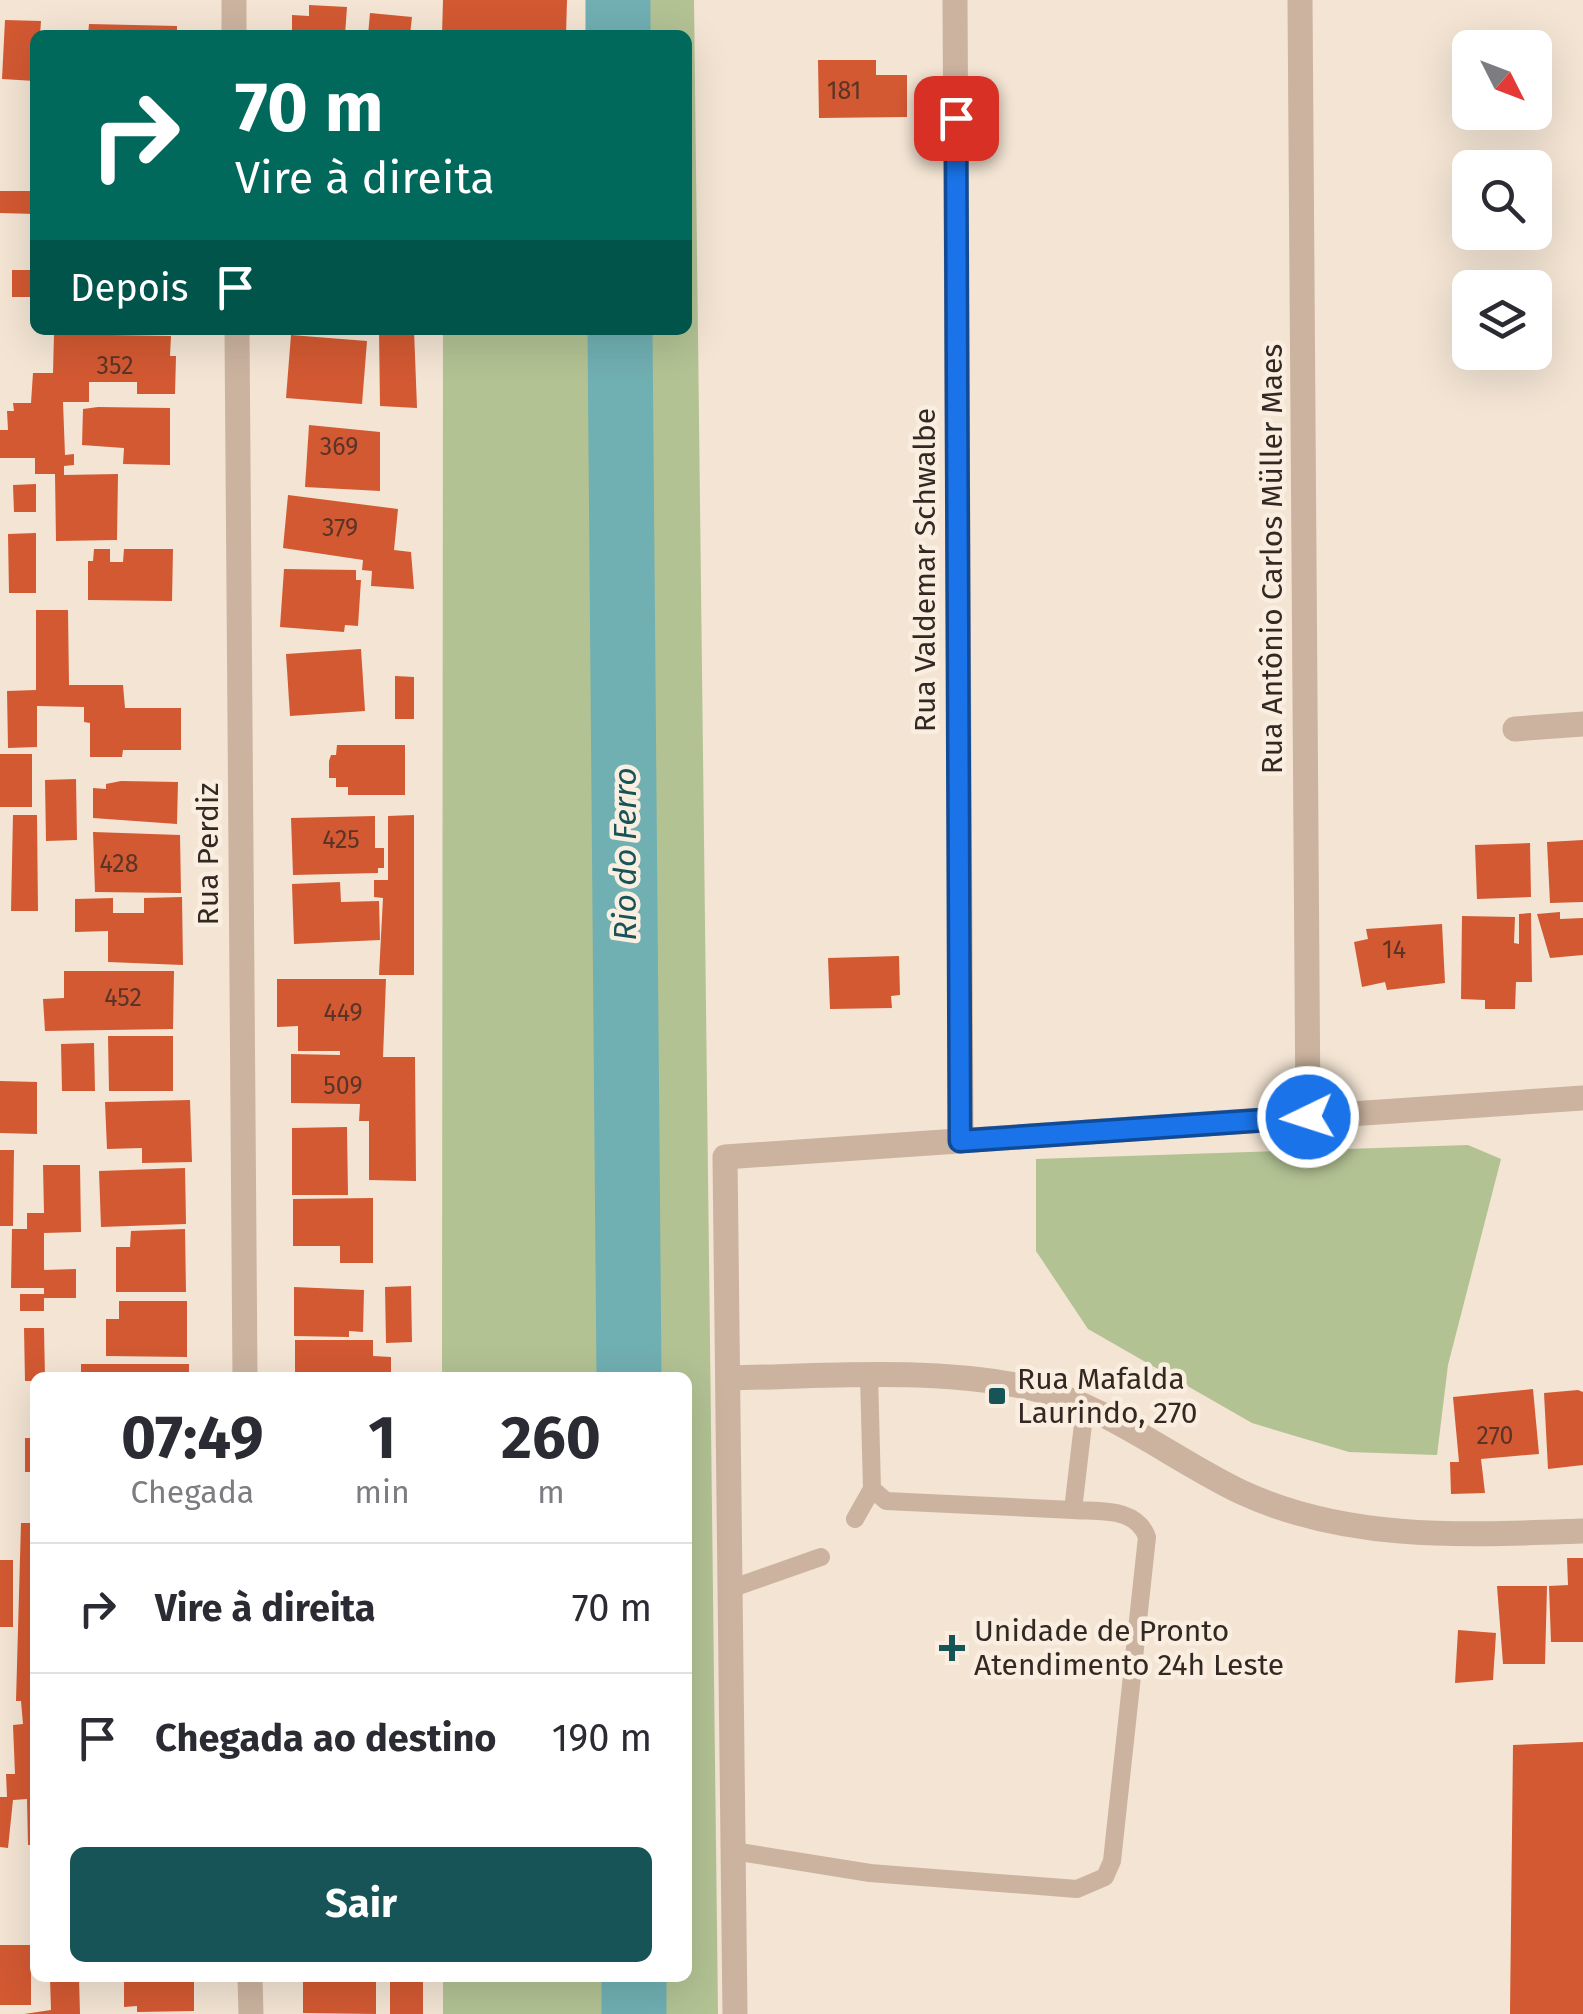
<!DOCTYPE html>
<html lang="pt">
<head>
<meta charset="utf-8">
<style>
  body { margin:0; font-family:"Fira Sans",sans-serif; background:#f2f2f3; color:#2b2b33; height:100vh; display:flex; flex-direction:column; font-size:38px; white-space:nowrap }
  * { box-sizing:border-box; margin:0 }
  p { font-size:32px; color:#7c7c81 }
  .icon { flex:none; width:55px; height:55px; fill:none; stroke:currentColor; stroke-width:2; stroke-linecap:round; stroke-linejoin:round }
  .map { position:relative; flex:1; overflow:hidden }
  .details { position:absolute; left:30px; top:1372px; width:662px; height:610px; display:flex; flex-direction:column; background:#fff; border-radius:15px; box-shadow:0 10px 40px #0002 }
  .details>* { flex:none }
  .banner { position:absolute; left:30px; top:30px; width:662px; height:305px; border-radius:15px; box-shadow:0 10px 40px #0002; background:#00695c; color:#fff; overflow:hidden }
  .needle { width:65px; rotate:132deg }
  .buttons { position:absolute; left:1452px; top:30px; display:grid; gap:20px }
  .buttons a { display:grid; place-items:center; width:100px; height:100px; border-radius:15px; background:#fff; box-shadow:0 10px 40px #0002; font-size:50px }
  .pin { position:absolute; display:grid; place-items:center; width:85px; height:85px; color:#fff; margin:-42px; border-radius:20px; box-shadow:0 5px 15px #0006 }
  .me { position:absolute; width:110px; margin:-55px; rotate:266deg; stroke-linejoin:round; filter:drop-shadow(0 0 8px #0008) }
  .turn { display:flex; align-items:center; gap:35px; height:210px; padding:0 40px; font-size:45px }
  .turn .icon { width:130px; height:130px; stroke-width:2.5 }
  .turn b { display:block; font-size:70px; line-height:85px }
  .then { display:flex; align-items:center; height:95px; padding:0 40px; background:#0003; gap:20px; font-size:38px }
  .eta { display:flex; justify-content:space-evenly; align-items:center; height:170px; text-align:center }
  .eta b { font-size:60px; font-weight:700; line-height:70px }
  .action { display:flex; gap:20px; margin-top:auto; padding:20px 40px }
  .action a { flex:1; height:115px; border-radius:15px; background:#165458; color:#fff; font-size:40px; font-weight:700; line-height:115px; text-align:center }
  ul { padding:0; list-style:none }
  li { display:flex; align-items:center; gap:30px; height:130px; padding:0 40px; border-top:2px solid #e1e1e2 }
  li div { flex:1 }
  li b { display:block; font-size:38px }
  li em { font-style:normal }
  .map>svg:first-child { display:block }
</style>
</head>
<body>
<div class="map">
<svg width="1583" height="2014" viewBox="0 0 1583 2014">
  <rect width="100%" height="100%" fill="#f3e4d3"/>
  <g fill="#b2c293">
    <polygon points="601,0 694,0 718,2014 443,2014 443,1978 688,1978 688,1378 442,1377 443,330 688,330 688,35 602,35"/>
    <polygon points="1468,1145 1501,1159 1448,1365 1437,1455 1349,1452 1252,1423 1088,1329 1036,1251 1036,1159"/>
  </g>
  <g fill="none" stroke-linecap="round" stroke-linejoin="round">
    <g stroke="#70afb2" stroke-width="65">
      <polyline points="618,0 618,35"/>
      <polyline points="620,330 629,1378"/>
      <polyline points="634,1978 634,2014"/>
    </g>
  </g>
  <g fill="#d25932">
    <polygon points="443,0 567,0 566,35 442,35"/>
    <polygon points="309,5 347,7 345,35 292,35 292,15 309,16"/>
    <polygon points="370,13 412,17 410,35 368,35"/>
    <polygon points="5,20 41,21 40,35 35,35 35,81 2,79"/>
    <polygon points="89,24 177,26 177,35 88,35"/>
    <polygon points="818,60 876,60 876,75 907,75 907,117 819,118"/>
    <polygon points="0,191 35,191 35,214 0,213"/>
    <rect x="12" y="270" width="23" height="27"/>
    <polygon points="379,330 414,330 417,408 380,406"/>
    <polygon points="54,334 171,336 170,356 176,356 175,394 137,394 137,382 89,382 89,402 63,402 65,455 74,454 74,465 64,466 64,475 118,474 117,540 56,541 55,474 35,474 35,458 0,458 0,430 8,430 7,411 14,411 13,403 31,403 33,373 53,373"/>
    <polygon points="291,335 367,341 362,404 286,398"/>
    <polygon points="98,407 170,408 170,465 123,464 124,448 82,445 83,409"/>
    <polygon points="309,425 380,432 380,491 305,487"/>
    <polygon points="36,484 36,512 14,512 13,485"/>
    <polygon points="288,495 398,509 394,550 411,552 414,589 371,586 372,571 362,570 363,560 283,548"/>
    <polygon points="36,533 36,593 9,593 8,534"/>
    <polygon points="94,549 110,549 110,562 123,562 124,549 173,549 172,601 88,600 88,561 93,561"/>
    <polygon points="284,569 356,570 356,580 361,580 358,626 345,625 344,632 280,627"/>
    <polygon points="36,610 68,610 69,685 123,685 125,708 181,708 181,750 123,750 122,757 90,757 90,723 84,722 84,707 37,706 37,747 8,748 7,691 36,690"/>
    <polygon points="361,649 365,711 290,716 286,654"/>
    <polygon points="395,676 414,677 414,719 395,719"/>
    <polygon points="337,745 405,745 405,795 348,795 348,787 336,787 336,778 329,778 329,761 331,755 336,755"/>
    <rect x="0" y="754" width="32" height="53"/>
    <polygon points="76,779 77,840 46,841 45,780"/>
    <polygon points="121,781 178,782 177,824 93,818 93,788 106,789 106,784"/>
    <polygon points="13,815 37,815 38,911 11,911"/>
    <polygon points="414,815 414,975 379,975 383,898 374,897 374,880 388,880 388,816"/>
    <polygon points="375,816 375,848 384,848 384,868 378,868 378,873 293,875 291,818"/>
    <polygon points="93,832 180,835 181,893 95,892"/>
    <polygon points="1583,840 1583,902 1550,903 1547,842"/>
    <polygon points="1530,843 1531,897 1477,899 1475,845"/>
    <polygon points="340,882 341,902 379,901 380,940 294,944 292,884"/>
    <polygon points="182,897 183,965 108,962 108,931 75,932 75,899 113,898 113,913 144,913 144,898"/>
    <polygon points="1560,912 1560,919 1583,918 1583,955 1550,958 1537,914"/>
    <polygon points="1531,913 1532,982 1516,982 1515,1009 1485,1009 1485,1000 1461,999 1462,916 1515,917 1514,943 1519,944 1519,914"/>
    <polygon points="1442,924 1445,983 1387,990 1385,982 1362,987 1354,942 1368,939 1366,929"/>
    <polygon points="899,956 900,995 891,996 892,1008 830,1009 828,958"/>
    <polygon points="64,971 174,971 173,1029 45,1031 43,999 64,998"/>
    <polygon points="277,979 386,979 383,1057 415,1057 416,1181 369,1180 369,1121 359,1121 360,1104 291,1103 291,1054 340,1055 340,1051 298,1051 298,1026 277,1027"/>
    <polygon points="108,1036 173,1036 173,1091 109,1091"/>
    <polygon points="94,1043 95,1091 62,1091 61,1044"/>
    <polygon points="0,1081 37,1082 37,1134 0,1133"/>
    <polygon points="190,1100 192,1162 142,1163 142,1148 107,1149 105,1102"/>
    <polygon points="347,1127 348,1195 292,1195 292,1128"/>
    <polygon points="0,1150 14,1150 13,1226 0,1226"/>
    <polygon points="43,1165 80,1165 81,1232 44,1233 44,1270 76,1269 76,1298 44,1298 44,1311 20,1311 20,1294 44,1294 44,1288 11,1288 12,1229 27,1229 27,1213 44,1213"/>
    <polygon points="185,1168 186,1224 101,1227 99,1171"/>
    <polygon points="373,1198 373,1263 340,1263 340,1246 293,1246 293,1199"/>
    <polygon points="185,1229 186,1292 116,1292 116,1247 130,1247 131,1231"/>
    <polygon points="411,1286 412,1342 386,1343 385,1287"/>
    <polygon points="294,1287 364,1290 363,1332 349,1331 349,1337 294,1336"/>
    <polygon points="119,1301 187,1301 187,1357 106,1356 106,1319 119,1319"/>
    <polygon points="24,1328 44,1328 45,1378 35,1381 25,1381"/>
    <polygon points="295,1340 373,1340 373,1356 391,1357 391,1378 295,1378"/>
    <rect x="81" y="1364" width="108" height="14"/>
    <polygon points="1533,1389 1539,1454 1481,1459 1485,1493 1451,1494 1450,1462 1459,1462 1453,1397"/>
    <polygon points="1578,1390 1583,1392 1583,1465 1548,1469 1544,1393"/>
    <rect x="25" y="1438" width="10" height="34"/>
    <polygon points="21,1523 35,1523 35,1845 28,1845 27,1799 13,1800 8,1848 0,1847 0,1797 7,1797 6,1774 15,1774 13,1725 23,1724 21,1701 16,1701"/>
    <polygon points="1567,1558 1583,1558 1583,1642 1551,1642 1549,1586 1568,1585"/>
    <rect x="0" y="1560" width="13" height="67"/>
    <polygon points="1497,1586 1547,1586 1545,1664 1503,1664"/>
    <polygon points="1458,1630 1496,1633 1493,1680 1455,1683"/>
    <polygon points="1583,1742 1583,2014 1510,2014 1513,1745"/>
    <rect x="0" y="1945" width="31" height="60"/>
    <polygon points="50,1978 79,1978 80,2014 24,2014 51,2010"/>
    <polygon points="124,1978 194,1978 194,2011 137,2012 137,2006 124,2007"/>
    <polygon points="303,1978 376,1978 376,2014 303,2013"/>
    <rect x="390" y="1978" width="33" height="36"/>
  </g>
  <g fill="none" stroke-linecap="round" stroke-linejoin="round">
    <g stroke="#cbb39f" stroke-width="18">
      <polyline points="869,1375 872,1489 886,1501 1073,1510 1085,1407"/>
      <polyline points="855,1519 872,1489"/>
      <polyline points="730,1589 821,1557"/>
      <path d="M733,1851L870,1873L1077,1889L1105,1877L1112,1861L1147,1537C1136,1507 1100,1512 1073,1510"/>
    </g>
    <g stroke="#cbb39f" stroke-width="25">
      <polyline points="234,0 234,35"/>
      <polyline points="955,0 961,1141"/>
      <polyline points="1300,0 1308,1117"/>
      <polyline points="237,330 245,1378"/>
      <polyline points="1515,729 1583,724"/>
      <path d="M729,1378C828,1376 933,1367 1031,1388C1107,1405 1172,1459 1241,1492C1349,1542 1467,1535 1583,1531"/>
      <polyline points="250,1978 251,2014"/>
      <polyline points="735,2014 725,1157 1583,1098"/>
    </g>
  </g>
  <g fill="none" stroke-linecap="round" stroke-linejoin="round">
    <g stroke="#114b97" stroke-width="25">
      <polyline id="route" points="956,118 960,1141 1308,1117"/>
    </g>
    <use href="#route" stroke="#1a73e8" stroke-width="18"/>
  </g>
  <g fill="#165458" stroke="#faeee0" stroke-width="4">
    <rect x="987" y="1386" width="20" height="20" rx="5"/>
    <path d="M947 1633h10v10h10v10h-10v10h-10v-10h-10v-10h10z"/>
  </g>
  <g text-anchor="middle" dominant-baseline="central" stroke-width="9" stroke-linejoin="round" paint-order="stroke">
    <g font-size="25" fill="#5c3427">
      <text x="844" y="91">181</text>
      <text x="115" y="366">352</text>
      <text x="339" y="447">369</text>
      <text x="340" y="528">379</text>
      <text x="341" y="840">425</text>
      <text x="119" y="864">428</text>
      <text x="1394" y="950">14</text>
      <text x="123" y="998">452</text>
      <text x="343" y="1013">449</text>
      <text x="343" y="1086">509</text>
      <text x="1495" y="1436">270</text>
    </g>
    <g font-size="30" fill="#342823" stroke="#faeee0">
      <text transform="translate(1272 559) rotate(-90)">Rua Antônio Carlos Müller Maes</text>
      <text transform="translate(925 570) rotate(-90)">Rua Valdemar Schwalbe</text>
      <text transform="translate(208 854) rotate(-90)">Rua Perdiz</text>
    </g>
    <g font-size="30" fill="#342823" stroke="#faeee0" text-anchor="start">
      <text x="1017" y="1379">Rua Mafalda<tspan x="1017" dy="34">Laurindo, 270</tspan></text>
      <text x="974" y="1631">Unidade de Pronto<tspan x="974" dy="34">Atendimento 24h Leste</tspan></text>
    </g>
    <g font-size="32" font-style="italic" fill="#165458" stroke="#faeee0">
      <text transform="translate(625 854) rotate(-90)">Rio do Ferro</text>
    </g>
  </g>
</svg>
<div class="buttons">
<a><svg class="needle" viewBox="-14 -14 28 28"><path d="M0-13l5 13h-10z" fill="#e53935"/><path d="M0 13l5-13h-10z" fill="#7c7c81"/></svg></a>
<a><svg class="icon" aria-label="search" viewBox="0 0 24 24"><circle cx="10" cy="10" r="6"/><path d="M15 15l6 6"/></svg></a>
<a><svg class="icon" aria-label="layers" viewBox="0 0 24 24"><path d="M12 4l9 5-9 5-9-5zM3 14l9 5 9-5"/></svg></a>
</div>
<div class="pin" style="left:956px;top:118px;background:#d93025"><svg class="icon" aria-label="arrive" viewBox="0 0 24 24"><path d="M6 21V4h12l-3 4 3 4H6"/></svg></div>
<svg class="me" style="left:1308px;top:1117px" viewBox="-20 -20 40 40"><circle r="17" fill="#1a73e8" stroke="#fff" stroke-width="3"/><path d="M0-11L8 9 0 5-8 9z" fill="#fff"/></svg>
<div class="banner">
<div class="turn"><svg class="icon" aria-label="right" viewBox="0 0 24 24"><path d="M7 20v-9h11M14 6l5 5-5 5"/></svg><div><b>70 m</b>Vire à direita</div></div>
<div class="then">Depois<svg class="icon" aria-label="arrive" viewBox="0 0 24 24"><path d="M6 21V4h12l-3 4 3 4H6"/></svg></div>
</div>
<section class="details">
<div class="eta">
<div><b>07:49</b><p>Chegada</p></div>
<div><b>1</b><p>min</p></div>
<div><b>260</b><p>m</p></div>
</div>
<ul>
<li><svg class="icon" aria-label="right" viewBox="0 0 24 24"><path d="M7 20v-9h11M14 6l5 5-5 5"/></svg><div><b>Vire à direita</b></div><em>70 m</em></li>
<li><svg class="icon" aria-label="arrive" viewBox="0 0 24 24"><path d="M6 21V4h12l-3 4 3 4H6"/></svg><div><b>Chegada ao destino</b></div><em>190 m</em></li>
</ul>
<div class="action"><a>Sair</a></div>
</section>
</div>
</body>
</html>
